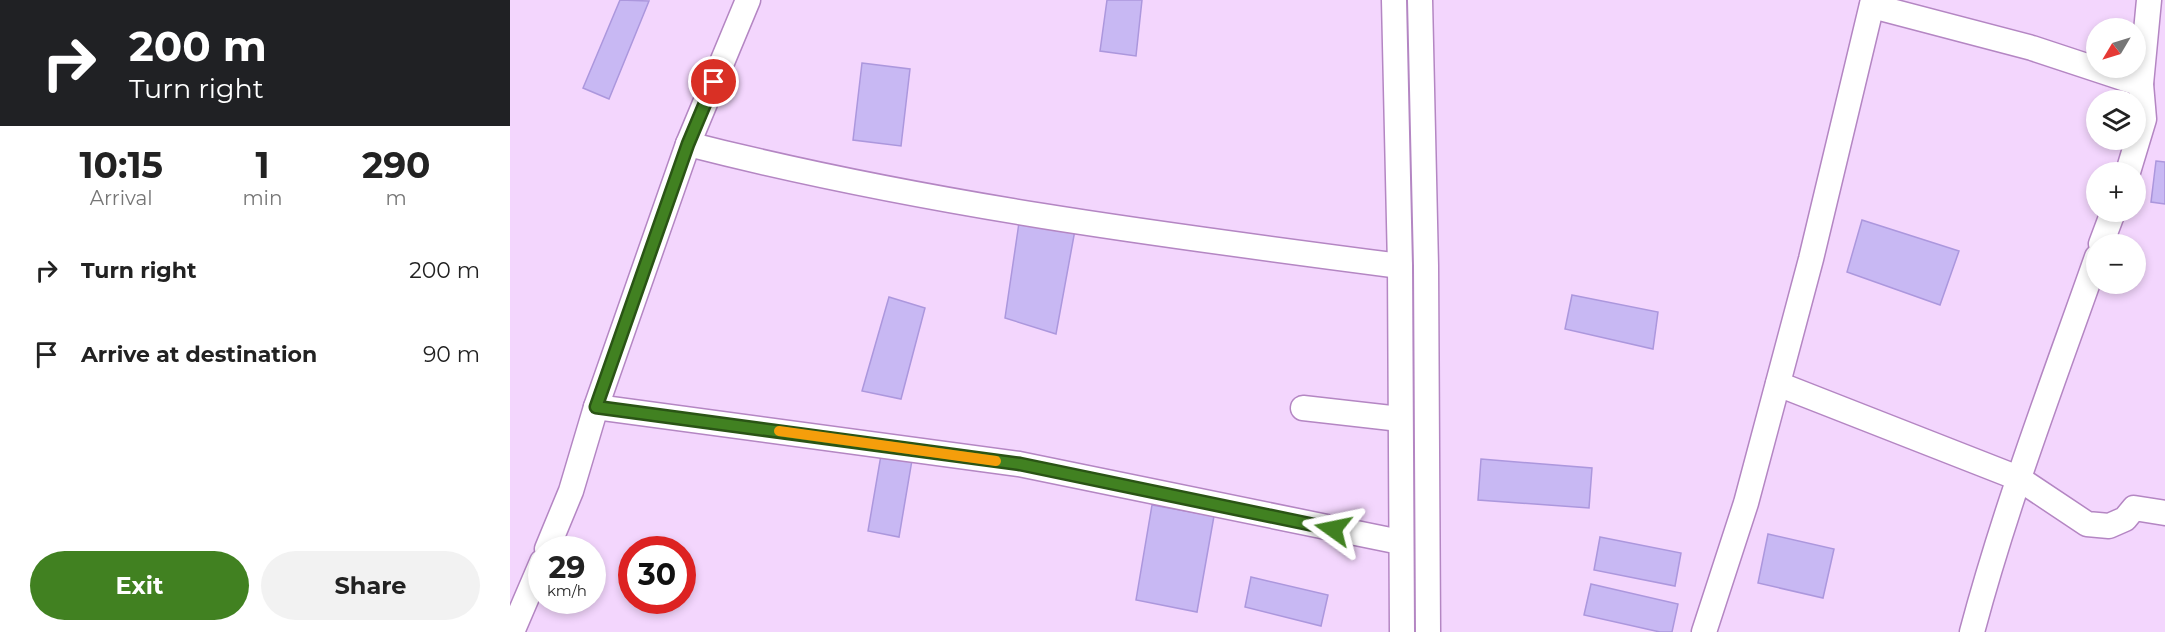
<!DOCTYPE html>
<html lang="en">
<head>
<meta charset="utf-8">
<style>
  body { margin:0; font-family:Montserrat,sans-serif; background:#f2f2f2; color:#222; height:100vh; display:flex; flex-direction:column; font-size:22px; white-space:nowrap }
  * { box-sizing:border-box; margin:0 }
  p { font-size:20px; color:#767676 }
  .icon { flex:none; width:33px; height:33px; fill:none; stroke:currentColor; stroke-width:2; stroke-linecap:round; stroke-linejoin:round }
  .map { position:relative; flex:1; overflow:hidden }
  .drawer { display:flex; flex-direction:column; background:#fff; width:510px }
  .drawer>* { flex:none }
  .top-card { background:#202124; color:#fff; overflow:hidden }
  .needle { width:39px; rotate:232deg }
  .fabs { position:absolute; left:1576px; top:18px; display:grid; gap:12px }
  .fabs a { display:grid; place-items:center; width:60px; height:60px; border-radius:50%; background:#fff; box-shadow:0 3px 9px #0003; font-size:30px }
  .speed { position:absolute; left:18px; top:536px; display:flex; gap:12px; font-size:30px; font-weight:700; text-align:center }
  .speed>* { display:grid; place-content:center; width:78px; height:78px; border-radius:50%; background:#fff; box-shadow:0 3px 9px #0003; line-height:1 }
  .speed small { font-size:15px; font-weight:400 }
  .speed .limit { border:9px solid #d22; background:#fff; color:#111 }
  .pin { position:absolute; display:grid; place-items:center; width:51px; height:51px; color:#fff; margin:-26px; border:3px solid #fff; border-radius:50%; box-shadow:0 2px 6px #0007 }
  .me { position:absolute; width:66px; margin:-33px; rotate:282deg; stroke-linejoin:round; filter:drop-shadow(0 0 4px #0008) }
  .turn { display:flex; align-items:center; gap:21px; height:126px; padding:0 30px; font-size:27px }
  .turn .icon { width:78px; height:78px; stroke-width:2.5 }
  .turn b { display:block; font-size:42px; line-height:51px }
  .eta { display:flex; justify-content:space-evenly; align-items:center; height:102px; text-align:center }
  .eta b { font-size:36px; font-weight:700; line-height:42px }
  .primary-button { display:flex; gap:12px; margin-top:auto; padding:12px 30px }
  .primary-button a { flex:1; height:69px; border-radius:36px; background:#418121; color:#fff; font-size:24px; font-weight:700; line-height:69px; text-align:center }
  .primary-button a+a { background:#f2f2f2; color:#222 }
  ul { padding:0; list-style:none }
  li { display:flex; align-items:center; gap:18px; height:84px; padding:0 30px }
  li div { flex:1 }
  li b { display:block; font-size:22px }
  li em { font-style:normal }
  main { display:flex; flex:1; min-height:0 }
  .map>svg:first-child { display:block }
</style>
</head>
<body>
<main>
<section class="drawer">
<div class="top-card">
<div class="turn"><svg class="icon" aria-label="right" viewBox="0 0 24 24"><path d="M7 20v-9h11M14 6l5 5-5 5"/></svg><div><b>200 m</b>Turn right</div></div>
</div>
<div class="eta">
<div><b>10:15</b><p>Arrival</p></div>
<div><b>1</b><p>min</p></div>
<div><b>290</b><p>m</p></div>
</div>
<ul>
<li><svg class="icon" aria-label="right" viewBox="0 0 24 24"><path d="M7 20v-9h11M14 6l5 5-5 5"/></svg><div><b>Turn right</b></div><em>200 m</em></li>
<li><svg class="icon" aria-label="arrive" viewBox="0 0 24 24"><path d="M6 21V4h12l-3 4 3 4H6"/></svg><div><b>Arrive at destination</b></div><em>90 m</em></li>
</ul>
<div class="primary-button"><a>Exit</a><a>Share</a></div>
</section>
<div class="map">
<svg width="1655" height="632" viewBox="0 0 1655 632">
  <rect width="100%" height="100%" fill="#f3d6fd"/>
  <g fill="#c8b8f3" stroke="#ac97dd" stroke-width="1.5">
    <polygon points="110,0 139,1 99,99 73,88"/>
    <polygon points="597,0 632,0 626,56 590,51"/>
    <polygon points="352,63 400,69 391,146 343,140"/>
    <polygon points="1646,161 1655,162 1655,204 1641,202"/>
    <polygon points="510,216 565,230 546,334 495,318"/>
    <polygon points="1352,220 1449,251 1430,305 1337,272"/>
    <polygon points="1062,295 1148,312 1143,349 1055,329"/>
    <polygon points="379,297 415,308 391,399 352,391"/>
    <polygon points="371,455 402,460 389,537 358,531"/>
    <polygon points="971,459 1082,468 1079,508 968,500"/>
    <polygon points="642,505 704,516 687,612 626,600"/>
    <polygon points="1258,534 1324,549 1313,598 1248,583"/>
    <polygon points="1090,537 1171,553 1165,586 1084,570"/>
    <polygon points="741,577 818,595 811,626 735,607"/>
    <polygon points="1081,584 1168,604 1162,632 1150,632 1074,615"/>
  </g>
  <g fill="none" stroke-linecap="round" stroke-linejoin="round">
    <g stroke="#b486c3" stroke-width="27">
      <g id="minor">
        <polyline points="884,0 890,266 892,632"/>
        <polyline points="910,0 916,266 918,632"/>
        <polyline points="1362,6 1522,48 1631,84 1634,119 1618,172"/>
        <polyline points="1631,84 1639,0"/>
        <path d="M178,144C412,204 651,235 890,266"/>
        <polyline points="1591,244 1603,212"/>
        <polyline points="1268,384 1508,478 1577,524 1599,526 1615,519 1624,508 1655,513"/>
        <polyline points="86,407 509,464 890,542"/>
        <polyline points="793,408 890,419"/>
        <polyline points="37,549 61,491 86,407 178,144 238,0"/>
        <polyline points="2,632 32,562"/>
        <polyline points="1194,632 1236,503 1301,259 1363,0"/>
        <path d="M1462,632C1496,504 1543,382 1587,257"/>
      </g>
    </g>
    <use href="#minor" stroke="#fff" stroke-width="24"/>
  </g>
  <g fill="none" stroke-linecap="round" stroke-linejoin="round">
    <g stroke="#2a5415" stroke-width="15">
      <polyline id="route" points="204,82 178,144 86,407 510,464 823,529"/>
    </g>
    <use href="#route" stroke="#418121" stroke-width="10"/>
    <polyline stroke="#f59e0b" stroke-width="10" points="269,431 486,461"/>
  </g>
</svg>
<div class="fabs">
<a><svg class="needle" viewBox="-14 -14 28 28"><path d="M0-13l5 13h-10z" fill="#e53935"/><path d="M0 13l5-13h-10z" fill="#767676"/></svg></a>
<a><svg class="icon" aria-label="layers" viewBox="0 0 24 24"><path d="M12 4l9 5-9 5-9-5zM3 14l9 5 9-5"/></svg></a>
<a>+</a>
<a>−</a>
</div>
<div class="speed"><div>29<small>km/h</small></div><div class="limit">30</div></div>
<div class="pin" style="left:204px;top:82px;background:#d93025"><svg class="icon" aria-label="arrive" viewBox="0 0 24 24"><path d="M6 21V4h12l-3 4 3 4H6"/></svg></div>
<svg class="me" style="left:823px;top:529px" viewBox="-20 -20 40 40"><path d="M0-17L14 15 0 8-14 15z" fill="#418121" stroke="#fff" stroke-width="4"/></svg>
</div>
</main>
</body>
</html>
